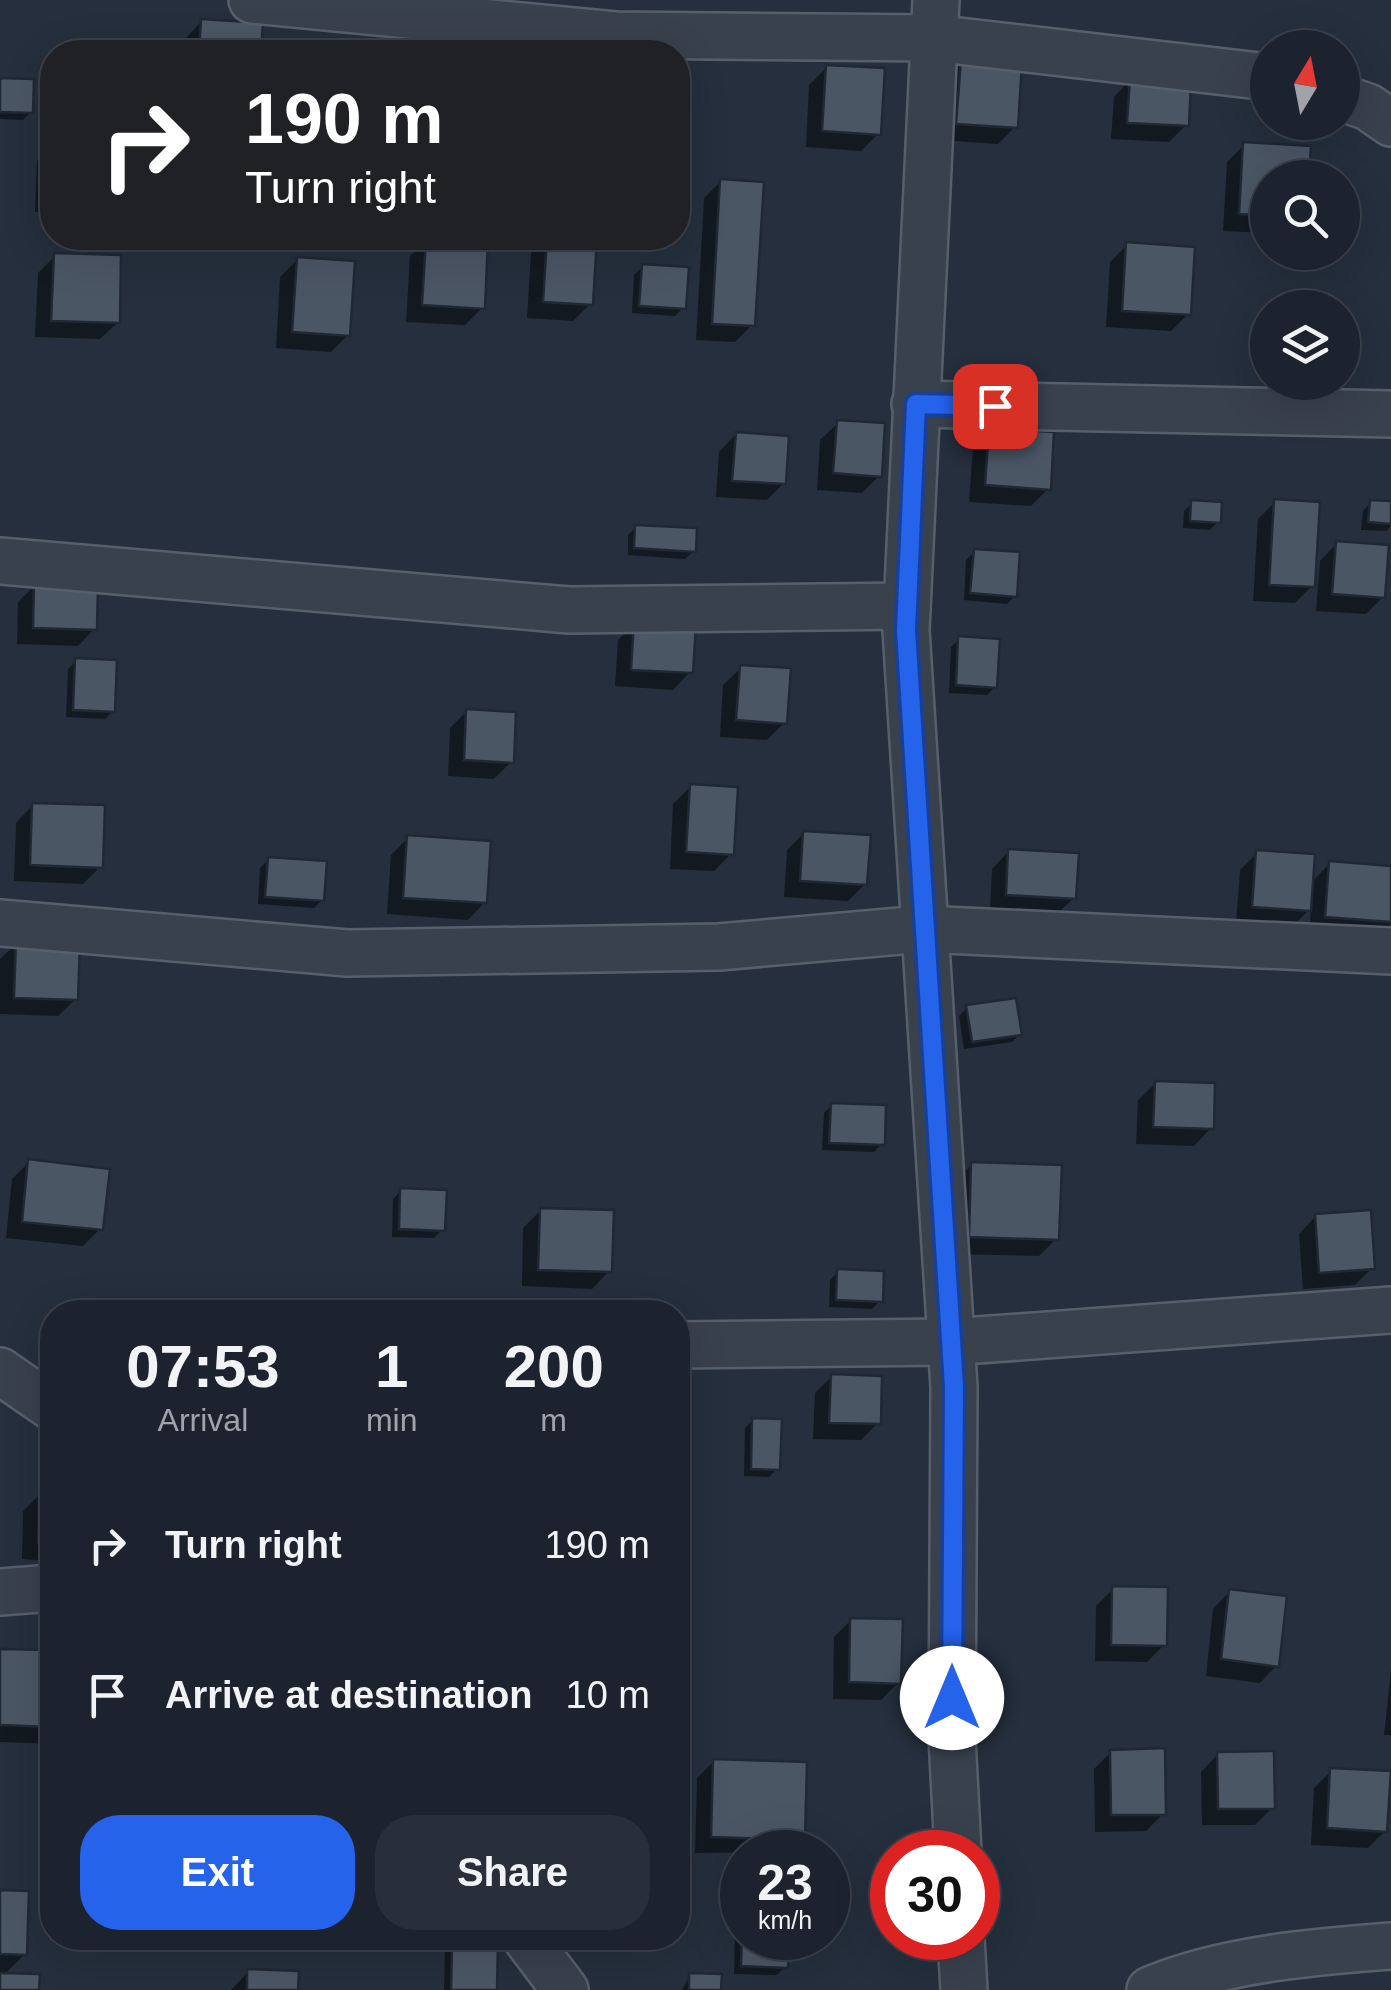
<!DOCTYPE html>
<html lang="en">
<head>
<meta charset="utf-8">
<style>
  body { margin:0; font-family:Arial,sans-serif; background:#292f3a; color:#f1f3f6; height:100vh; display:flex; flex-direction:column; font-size:38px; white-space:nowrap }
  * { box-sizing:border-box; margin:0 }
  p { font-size:32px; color:#a0a4aa }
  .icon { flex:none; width:55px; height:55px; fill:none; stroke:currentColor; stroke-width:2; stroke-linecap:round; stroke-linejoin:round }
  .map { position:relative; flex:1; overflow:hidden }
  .side { position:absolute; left:40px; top:1300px; width:650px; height:650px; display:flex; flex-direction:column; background:#1c232e; border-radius:40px; box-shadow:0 10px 40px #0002,0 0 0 2px #3a404a }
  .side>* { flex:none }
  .hud { position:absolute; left:40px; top:40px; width:650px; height:210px; border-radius:40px; box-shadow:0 10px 40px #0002,0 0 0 2px #3a404a; background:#202124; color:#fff; overflow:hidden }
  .needle { width:65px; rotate:10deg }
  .buttons { position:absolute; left:1250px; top:30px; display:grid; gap:20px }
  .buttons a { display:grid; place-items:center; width:110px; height:110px; border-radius:50%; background:#1c232e; box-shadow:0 10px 40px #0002,0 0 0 2px #3a404a; font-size:50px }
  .speed { position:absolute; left:720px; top:1830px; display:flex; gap:20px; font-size:50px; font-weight:700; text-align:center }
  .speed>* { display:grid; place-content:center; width:130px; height:130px; border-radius:50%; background:#1c232e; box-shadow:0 10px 40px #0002,0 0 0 2px #3a404a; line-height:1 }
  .speed small { font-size:25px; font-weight:400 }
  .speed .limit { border:15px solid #d22; background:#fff; color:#111 }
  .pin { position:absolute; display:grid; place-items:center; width:85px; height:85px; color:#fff; margin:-42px; border-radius:20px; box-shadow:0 5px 15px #0006 }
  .me { position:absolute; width:110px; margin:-55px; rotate:0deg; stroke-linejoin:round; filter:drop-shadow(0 0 8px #0008) }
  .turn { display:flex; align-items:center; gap:35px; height:210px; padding:0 40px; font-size:45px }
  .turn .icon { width:130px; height:130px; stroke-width:2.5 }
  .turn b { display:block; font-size:70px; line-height:85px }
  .eta { display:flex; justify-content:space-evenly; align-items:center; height:170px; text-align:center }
  .eta b { font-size:60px; font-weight:700; line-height:70px }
  .cta { display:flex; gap:20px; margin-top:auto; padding:20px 40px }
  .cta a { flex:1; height:115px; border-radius:40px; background:#2563eb; color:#fff; font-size:40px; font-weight:700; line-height:115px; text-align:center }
  .cta a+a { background:#292f3a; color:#f1f3f6 }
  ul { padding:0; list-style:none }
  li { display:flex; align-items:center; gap:30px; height:150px; padding:0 40px }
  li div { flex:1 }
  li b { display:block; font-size:38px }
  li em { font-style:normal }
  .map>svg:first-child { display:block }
</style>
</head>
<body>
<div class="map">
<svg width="1391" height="1990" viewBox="0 0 1391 1990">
  <rect width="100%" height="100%" fill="#252f3d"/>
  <g fill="#0007">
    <polygon points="202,21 260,25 258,52 184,52 185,39"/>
    <polygon points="441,39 503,43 503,52 428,52"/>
    <polygon points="962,62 1015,127 998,144 940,140 945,79"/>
    <polygon points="827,67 878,134 861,151 806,147 809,85"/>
    <polygon points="1131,79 1186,125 1169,142 1111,139 1114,97"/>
    <polygon points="0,81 31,112 23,120 0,119"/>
    <polygon points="52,145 52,212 35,212 37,161"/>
    <polygon points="1244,145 1268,178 1268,233 1223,231 1227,162"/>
    <polygon points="721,181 752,325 735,342 696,340 704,198"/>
    <polygon points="547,238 595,239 590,304 573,321 527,318 531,253"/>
    <polygon points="427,239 482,308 465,325 406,322 410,256"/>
    <polygon points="1127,245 1188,314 1171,331 1106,327 1110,262"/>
    <polygon points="55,256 118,322 100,339 35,337 38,273"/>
    <polygon points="297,260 348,335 331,352 276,348 280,277"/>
    <polygon points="642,267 683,308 675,316 632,313 634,275"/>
    <polygon points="838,423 880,475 862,493 817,490 820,440"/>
    <polygon points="990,431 1048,489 1031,506 969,502 973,448"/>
    <polygon points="736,434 784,483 767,500 716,497 719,452"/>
    <polygon points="1275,502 1312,586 1295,603 1253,601 1258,519"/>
    <polygon points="1371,502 1391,504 1391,526 1386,531 1361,530 1363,511"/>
    <polygon points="1192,503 1218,522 1210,530 1183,528 1184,511"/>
    <polygon points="636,527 694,551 685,559 628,555 628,535"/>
    <polygon points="1337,543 1383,597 1366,614 1316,611 1320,561"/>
    <polygon points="974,552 1015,596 1007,604 964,600 966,560"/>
    <polygon points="35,585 95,628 78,646 17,644 18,602"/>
    <polygon points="635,623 690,672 673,690 615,686 618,640"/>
    <polygon points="959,639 995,687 987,695 949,693 951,647"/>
    <polygon points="76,661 113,711 105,719 66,717 68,669"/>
    <polygon points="741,668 784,723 767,740 720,737 723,685"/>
    <polygon points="467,711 511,762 494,779 448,776 450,728"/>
    <polygon points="690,787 731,854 714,871 670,869 673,804"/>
    <polygon points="33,805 100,867 83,884 14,881 16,823"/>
    <polygon points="804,833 865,884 848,901 784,897 787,850"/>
    <polygon points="408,838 485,902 468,920 387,914 391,855"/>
    <polygon points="1009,851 1074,898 1056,915 990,912 992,869"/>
    <polygon points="1257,853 1311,883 1330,863 1391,869 1391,924 1376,939 1309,934 1311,908 1292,927 1236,923 1240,870"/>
    <polygon points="268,860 322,900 314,908 258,904 260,868"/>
    <polygon points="17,943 76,999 58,1016 0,1014 0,959"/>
    <polygon points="967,1008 1020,1034 1012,1042 964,1049 959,1016"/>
    <polygon points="1156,1083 1211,1128 1194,1146 1136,1144 1138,1100"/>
    <polygon points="832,1105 882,1144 874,1152 822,1150 824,1113"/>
    <polygon points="29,1162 100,1229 83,1246 6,1238 12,1179"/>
    <polygon points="972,1164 1056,1239 1039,1256 953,1254 955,1182"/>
    <polygon points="401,1191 442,1230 434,1238 392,1237 393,1199"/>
    <polygon points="541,1210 609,1271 592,1289 522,1286 523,1228"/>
    <polygon points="1316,1216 1372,1268 1355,1285 1303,1289 1299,1234"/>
    <polygon points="838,1272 880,1301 872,1309 829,1307 830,1280"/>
    <polygon points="832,1376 878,1423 861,1440 813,1439 815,1393"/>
    <polygon points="753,1420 777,1469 769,1477 744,1476 745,1428"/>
    <polygon points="40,1494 52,1495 52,1561 22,1559 23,1511"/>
    <polygon points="1113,1589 1164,1645 1147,1662 1095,1661 1096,1606"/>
    <polygon points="1230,1591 1277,1665 1260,1683 1206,1676 1213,1609"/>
    <polygon points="851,1620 898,1683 881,1700 833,1699 834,1637"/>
    <polygon points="0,1651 52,1653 52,1744 0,1742"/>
    <polygon points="1391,1670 1391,1735 1384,1735"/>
    <polygon points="1111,1752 1163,1814 1146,1831 1095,1832 1094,1769"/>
    <polygon points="1218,1754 1272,1808 1255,1825 1202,1825 1201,1772"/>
    <polygon points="714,1761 803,1839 789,1852 695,1853 697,1778"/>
    <polygon points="1331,1771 1385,1831 1368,1848 1311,1845 1314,1788"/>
    <polygon points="0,1892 25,1954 3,1976 37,1990 0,1990"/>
    <polygon points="742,1926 742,1938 786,1938 785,1967 777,1975 734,1974 735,1933"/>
    <polygon points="453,1942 495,1990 444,1990 445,1950"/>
    <polygon points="248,1972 296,1990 231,1990"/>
    <polygon points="690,1975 719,1990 682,1990"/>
  </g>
  <g fill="#4b5665" stroke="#202834" stroke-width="2.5">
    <polygon points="201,19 263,23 261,52 199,52"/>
    <polygon points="440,37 506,41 505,52 439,52"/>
    <polygon points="961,60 1022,63 1018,128 956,124"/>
    <polygon points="826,65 885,68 881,135 822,131"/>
    <polygon points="1130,77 1191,81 1189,126 1127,123"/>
    <polygon points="0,78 34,79 33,113 0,112"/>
    <polygon points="1243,142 1311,146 1309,178 1268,178 1268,216 1239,214"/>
    <polygon points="720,179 764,182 755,326 712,324"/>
    <polygon points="426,238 488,240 485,309 422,305"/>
    <polygon points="547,238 597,238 593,305 543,302"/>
    <polygon points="1126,242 1195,247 1191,315 1122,311"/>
    <polygon points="54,253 121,255 120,323 51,321"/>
    <polygon points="297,257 355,261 350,336 292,332"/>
    <polygon points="642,264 689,267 686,309 639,306"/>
    <polygon points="837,420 885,423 882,477 833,473"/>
    <polygon points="989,428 1054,432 1051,490 985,485"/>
    <polygon points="736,432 789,436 786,484 732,481"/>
    <polygon points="1274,499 1320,502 1315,587 1269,585"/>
    <polygon points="1191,500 1222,502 1221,523 1190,521"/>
    <polygon points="1370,500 1391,501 1391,524 1368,522"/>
    <polygon points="635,525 697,528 696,552 634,548"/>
    <polygon points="1336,541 1389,545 1385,598 1332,594"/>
    <polygon points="974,549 1020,552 1017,597 970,593"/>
    <polygon points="34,582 98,584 97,630 33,628"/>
    <polygon points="634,621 696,625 693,673 631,670"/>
    <polygon points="958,636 1000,639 997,688 956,685"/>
    <polygon points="75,658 117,660 115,712 73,710"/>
    <polygon points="740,665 791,668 787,724 736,720"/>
    <polygon points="466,709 516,712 514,763 464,760"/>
    <polygon points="690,784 738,787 734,855 686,852"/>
    <polygon points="32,803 105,805 103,868 30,865"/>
    <polygon points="803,831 871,835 867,885 800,881"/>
    <polygon points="407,835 491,841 487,903 403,898"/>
    <polygon points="1008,849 1079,853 1076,899 1006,895"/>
    <polygon points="1256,850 1315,854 1311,911 1252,907"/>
    <polygon points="268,857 327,861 324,901 265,897"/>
    <polygon points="1329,861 1391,866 1391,922 1325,917"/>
    <polygon points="16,940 80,942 78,1000 14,998"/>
    <polygon points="1016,998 1022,1035 972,1042 966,1005"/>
    <polygon points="1155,1081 1215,1083 1214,1129 1153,1127"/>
    <polygon points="831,1103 886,1105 885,1145 829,1143"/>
    <polygon points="28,1159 110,1169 103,1230 22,1222"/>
    <polygon points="971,1162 1062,1165 1059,1240 969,1237"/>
    <polygon points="400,1188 447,1190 445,1231 399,1229"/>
    <polygon points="540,1208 614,1210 612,1272 538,1270"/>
    <polygon points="1371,1210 1375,1269 1319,1273 1315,1214"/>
    <polygon points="837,1269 884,1271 883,1302 836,1300"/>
    <polygon points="831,1374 882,1376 881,1424 829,1423"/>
    <polygon points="752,1418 782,1419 780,1470 751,1469"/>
    <polygon points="39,1492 52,1492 52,1544 38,1543"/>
    <polygon points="1112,1586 1168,1587 1167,1646 1111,1645"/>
    <polygon points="1229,1589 1287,1596 1279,1667 1221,1659"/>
    <polygon points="850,1618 903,1619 901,1684 849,1682"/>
    <polygon points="0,1649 52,1650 52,1727 0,1725"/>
    <polygon points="1165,1748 1166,1815 1111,1815 1110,1750"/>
    <polygon points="1274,1751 1275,1809 1218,1809 1217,1752"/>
    <polygon points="713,1759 807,1762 805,1840 711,1837"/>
    <polygon points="1330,1768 1391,1771 1387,1832 1327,1828"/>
    <polygon points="0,1890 29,1891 27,1955 0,1954"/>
    <polygon points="742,1923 742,1938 789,1938 788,1968 741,1966"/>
    <polygon points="452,1940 498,1942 497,1990 451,1990"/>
    <polygon points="247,1969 299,1971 298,1990 247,1990"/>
    <polygon points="0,1973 40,1974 39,1990 0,1990"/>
    <polygon points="689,1973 722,1974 721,1990 689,1990"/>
  </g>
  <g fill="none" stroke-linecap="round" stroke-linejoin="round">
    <g stroke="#575f6b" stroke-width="50">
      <g id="minor">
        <polyline points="252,0 615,35 933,38 1268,77"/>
        <polyline points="936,0 906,630 954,1387 952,1737 958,1852"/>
        <polyline points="1342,98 1368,107 1391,123"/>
        <polyline points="915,404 1391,414"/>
        <polyline points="0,561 569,610 907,606"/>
        <polyline points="0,923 347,953 719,947 923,929 1391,951"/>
        <polyline points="678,1345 950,1342 1391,1310"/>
        <polyline points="0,1371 52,1407"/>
        <polyline points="0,1592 52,1588"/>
        <polyline points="526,1938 565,1990"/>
        <polyline points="961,1938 964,1990"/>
        <path d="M1150,1990C1223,1959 1313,1952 1391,1946"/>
      </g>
    </g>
    <use href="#minor" stroke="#39414d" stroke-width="45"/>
  </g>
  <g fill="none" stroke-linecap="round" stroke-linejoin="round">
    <g stroke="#184099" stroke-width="25">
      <polyline id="route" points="952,1698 954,1387 906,630 916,404 995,406"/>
    </g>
    <use href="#route" stroke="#2563eb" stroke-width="18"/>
  </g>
</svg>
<div class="buttons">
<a><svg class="needle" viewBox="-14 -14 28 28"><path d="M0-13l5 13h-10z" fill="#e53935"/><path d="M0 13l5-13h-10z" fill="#a0a4aa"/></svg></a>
<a><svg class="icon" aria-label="search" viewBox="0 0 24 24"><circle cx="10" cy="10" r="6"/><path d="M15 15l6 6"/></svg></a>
<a><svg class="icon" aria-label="layers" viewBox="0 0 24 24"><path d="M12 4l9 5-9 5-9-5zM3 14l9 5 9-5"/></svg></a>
</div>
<div class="speed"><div>23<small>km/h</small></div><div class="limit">30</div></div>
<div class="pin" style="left:995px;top:406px;background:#d93025"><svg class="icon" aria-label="arrive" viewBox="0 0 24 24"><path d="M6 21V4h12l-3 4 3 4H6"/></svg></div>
<svg class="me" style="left:952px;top:1698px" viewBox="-20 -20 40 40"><circle r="19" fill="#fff"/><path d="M0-13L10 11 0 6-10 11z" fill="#2563eb"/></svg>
<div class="hud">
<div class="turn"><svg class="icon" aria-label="right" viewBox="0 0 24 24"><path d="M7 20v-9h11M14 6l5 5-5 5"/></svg><div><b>190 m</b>Turn right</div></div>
</div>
<section class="side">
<div class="eta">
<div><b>07:53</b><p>Arrival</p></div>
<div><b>1</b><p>min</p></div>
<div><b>200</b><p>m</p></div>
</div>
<ul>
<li><svg class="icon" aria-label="right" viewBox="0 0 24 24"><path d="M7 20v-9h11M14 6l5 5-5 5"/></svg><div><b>Turn right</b></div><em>190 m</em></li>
<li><svg class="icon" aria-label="arrive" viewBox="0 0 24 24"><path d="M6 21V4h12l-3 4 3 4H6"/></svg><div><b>Arrive at destination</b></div><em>10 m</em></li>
</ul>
<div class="cta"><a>Exit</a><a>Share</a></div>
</section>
</div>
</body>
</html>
